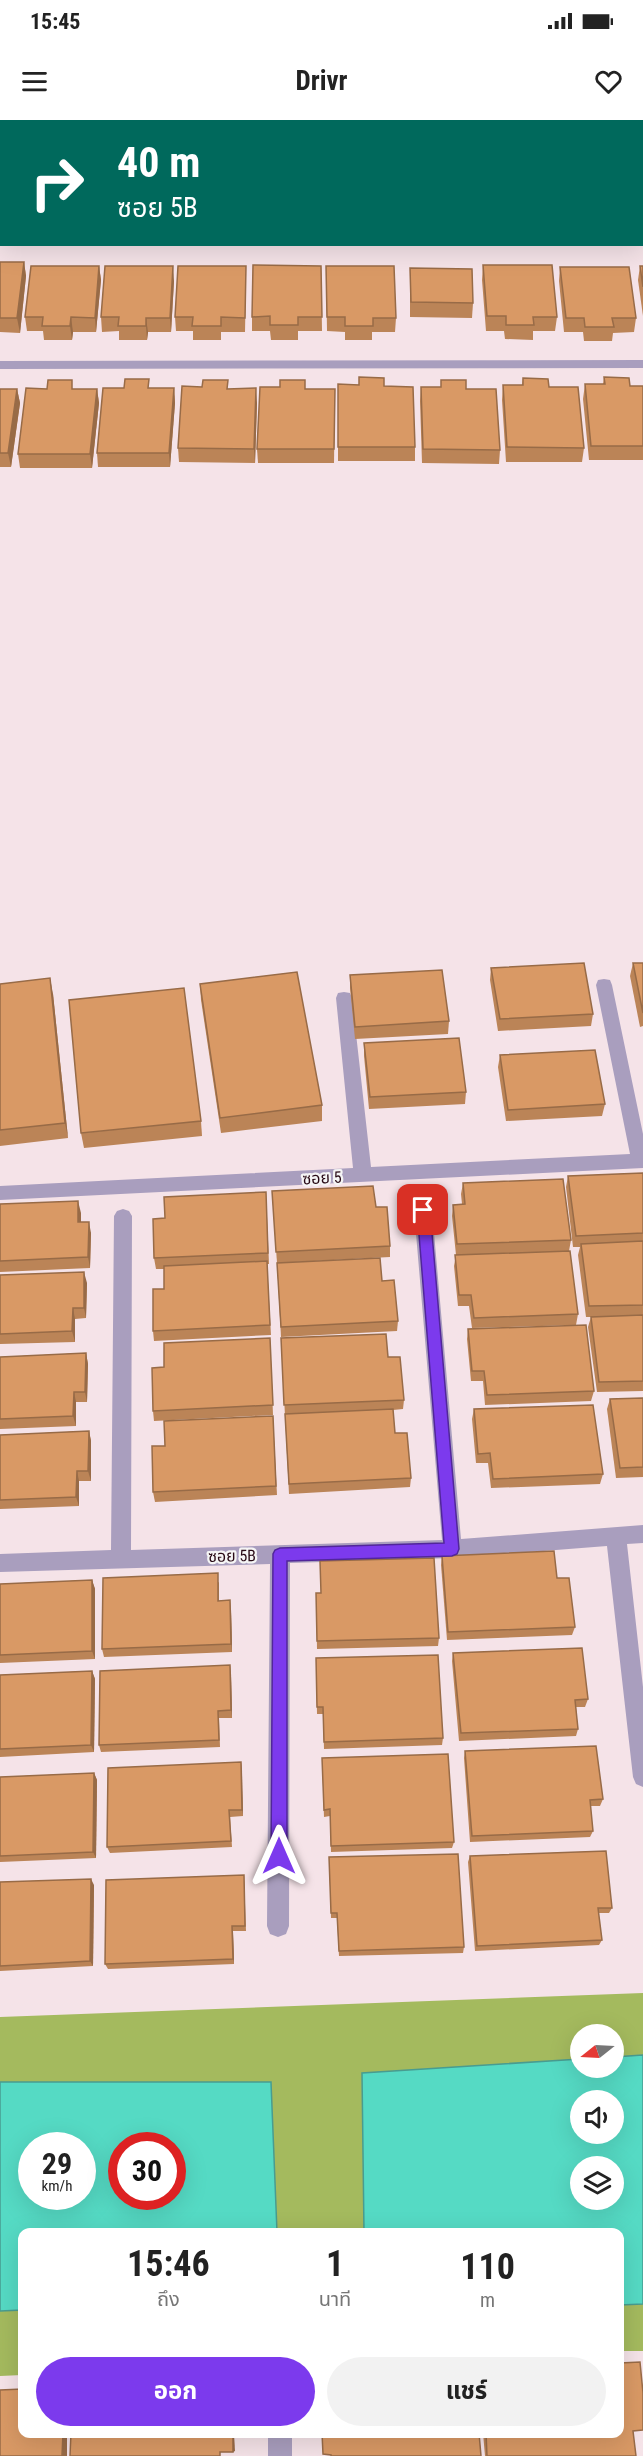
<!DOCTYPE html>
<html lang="th">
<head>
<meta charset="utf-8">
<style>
  body { margin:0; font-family:"Roboto Condensed","Noto Sans Thai",sans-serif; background:#f2f2f2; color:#222; height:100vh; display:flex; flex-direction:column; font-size:22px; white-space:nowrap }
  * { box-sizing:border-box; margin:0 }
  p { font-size:20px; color:#767676 }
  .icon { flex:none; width:33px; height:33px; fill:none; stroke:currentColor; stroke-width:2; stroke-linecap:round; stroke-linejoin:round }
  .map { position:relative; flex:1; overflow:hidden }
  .side { position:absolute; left:18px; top:2108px; width:606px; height:210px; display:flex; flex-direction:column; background:#fff; border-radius:12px; box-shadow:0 6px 24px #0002 }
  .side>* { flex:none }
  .guide { position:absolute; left:0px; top:0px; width:644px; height:126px; box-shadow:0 6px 24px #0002; background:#00695c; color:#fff; overflow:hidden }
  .needle { width:39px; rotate:252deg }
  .fabs { position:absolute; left:570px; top:1904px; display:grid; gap:12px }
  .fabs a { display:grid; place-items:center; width:54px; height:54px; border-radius:50%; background:#fff; box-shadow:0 6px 24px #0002; font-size:30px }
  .speed { position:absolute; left:18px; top:2012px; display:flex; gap:12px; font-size:30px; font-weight:700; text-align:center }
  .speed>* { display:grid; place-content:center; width:78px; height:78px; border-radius:50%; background:#fff; box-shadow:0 6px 24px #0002; line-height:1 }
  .speed small { font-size:15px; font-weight:400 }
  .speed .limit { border:9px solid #d22; background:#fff; color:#111 }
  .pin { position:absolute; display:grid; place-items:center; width:51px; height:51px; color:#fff; margin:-26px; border-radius:12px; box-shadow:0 3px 9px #0006 }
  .me { position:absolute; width:66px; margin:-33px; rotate:0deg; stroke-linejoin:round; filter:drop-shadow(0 0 4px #0008) }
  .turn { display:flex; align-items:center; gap:21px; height:126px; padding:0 18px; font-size:27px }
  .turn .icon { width:78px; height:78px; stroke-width:2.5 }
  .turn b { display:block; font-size:42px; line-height:51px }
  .eta { display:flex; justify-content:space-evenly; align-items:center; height:102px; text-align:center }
  .eta b { font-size:36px; font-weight:700; line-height:42px }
  .button { display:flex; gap:12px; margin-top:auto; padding:12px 18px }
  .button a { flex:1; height:69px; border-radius:36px; background:#7c3aed; color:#fff; font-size:24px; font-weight:700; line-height:69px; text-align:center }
  .button a+a { background:#f2f2f2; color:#222 }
  .status { display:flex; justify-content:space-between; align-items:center; height:42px; padding:0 30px; background:#fff; direction:ltr }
  .status svg { height:16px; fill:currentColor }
  header { display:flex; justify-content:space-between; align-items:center; height:78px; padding:0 18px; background:#fff; font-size:27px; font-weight:700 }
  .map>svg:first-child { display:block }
</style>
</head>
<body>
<div class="status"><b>15:45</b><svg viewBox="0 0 49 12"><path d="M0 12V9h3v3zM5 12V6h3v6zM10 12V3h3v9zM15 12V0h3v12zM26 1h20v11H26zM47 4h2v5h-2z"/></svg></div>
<header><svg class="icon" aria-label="menu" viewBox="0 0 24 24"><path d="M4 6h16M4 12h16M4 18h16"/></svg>Drivr<svg class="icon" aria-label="heart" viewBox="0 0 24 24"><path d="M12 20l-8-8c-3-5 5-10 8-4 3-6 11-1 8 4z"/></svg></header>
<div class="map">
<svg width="643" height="2336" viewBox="0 0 643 2336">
  <rect width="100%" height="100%" fill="#f5e3e8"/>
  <path fill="#a4ba5e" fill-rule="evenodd" d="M643,1873V2231H620V2112H22V2255L0,2256V1897ZM580,1914H614V1947H580ZM580,1980H614V2013H580ZM32,2025H82V2076H32ZM122,2025H172V2076H122ZM580,2046H614V2079H580Z"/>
  <g fill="#55dac4" stroke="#489c90" stroke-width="1.5" fill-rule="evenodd">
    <path d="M643,1935V2184L620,2185V2112H364L362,1953L580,1939V1947H614V1937ZM580,1980H614V2013H580ZM580,2046H614V2079H580Z"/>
    <path d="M0,1962H271L277,2112H22V2190L0,2191ZM32,2025H82V2076H32ZM122,2025H172V2076H122Z"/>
  </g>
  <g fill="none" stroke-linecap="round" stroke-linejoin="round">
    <g fill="#a99ebe" fill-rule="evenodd">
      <rect x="642" y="87" width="1" height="8"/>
      <rect x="0" y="89" width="2" height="8"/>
      <polygon points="643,240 643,248 0,249 0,241"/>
      <polygon points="604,859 610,860 612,865 643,1014 643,1048 0,1080 0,1066 353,1048 336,878 338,873 344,872 350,873 352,878 371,1047 630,1034 596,865 598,860"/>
      <polygon points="423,1083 429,1085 432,1090 461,1419 643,1405 643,1423 627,1424 643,1567 643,1667 636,1664 633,1657 607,1426 452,1438 290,1443 289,1806 286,1814 278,1817 270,1814 267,1806 270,1444 0,1452 0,1434 111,1430 114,1096 117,1091 123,1089 129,1091 132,1096 131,1430 442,1420 414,1090 417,1085"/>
      <rect x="268" y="2313" width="24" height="23"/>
    </g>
  </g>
  <g fill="#bb8457">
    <polygon points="0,0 36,0 36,2 2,2 2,14 0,14"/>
    <polygon points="642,36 643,40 643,65 642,65"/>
    <polygon points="0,142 24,142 26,156 20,213 0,212"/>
    <polygon points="483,145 557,197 555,211 533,211 533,220 505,219 504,211 486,211 482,160"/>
    <polygon points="99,146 101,160 96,212 73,212 72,220 44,220 43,211 27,211 25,197"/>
    <polygon points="321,146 322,211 298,211 298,220 271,220 270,211 252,211 252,197"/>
    <polygon points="326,146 396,198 395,212 372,212 372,220 345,220 345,212 327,211"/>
    <polygon points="640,146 643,146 643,196 638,160"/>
    <polygon points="560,147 636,198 634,212 613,213 612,221 584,221 583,212 564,212 559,161"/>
    <polygon points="410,148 473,183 472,198 410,197"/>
    <polygon points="174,161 171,212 148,212 147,220 119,220 119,211 102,212 101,197"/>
    <polygon points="246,161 245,212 221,212 221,220 193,220 193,211 176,211 175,197"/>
    <polygon points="604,257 630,266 643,266 643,340 589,340 583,279 585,264 603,264"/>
    <polygon points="523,258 549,267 584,328 582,342 506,342 502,280 503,265 522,265"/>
    <polygon points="441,260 466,269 500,330 499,344 422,343 420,281 421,267 441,267"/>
    <polygon points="338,264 384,266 415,327 415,341 338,341"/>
    <polygon points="124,268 174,268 175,283 170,347 98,347 97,333"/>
    <polygon points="0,269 17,269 20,283 11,347 0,347"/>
    <polygon points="73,269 97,269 99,283 92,348 20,348 18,334"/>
    <polygon points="228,269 257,283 255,343 179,342 178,328"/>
    <polygon points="305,269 335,269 334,343 258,343 257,329"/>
    <polygon points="633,843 643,843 643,906 640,907 630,856"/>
    <polygon points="491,848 593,894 591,906 498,911 490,860"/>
    <polygon points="350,855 449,901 448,914 355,919 350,868"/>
    <polygon points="0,864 53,874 68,1018 0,1026"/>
    <polygon points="200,864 322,985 322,1001 221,1013 201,880"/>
    <polygon points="364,923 466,972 465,984 369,989 364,936"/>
    <polygon points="500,935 605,984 602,996 506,1001 498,947"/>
    <polygon points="201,1001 202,1016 84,1028 81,1013"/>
    <polygon points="643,1053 643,1271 597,1272 588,1207 591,1197 586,1197 578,1135 580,1127 573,1127 566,1067 568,1056"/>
    <polygon points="463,1063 571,1120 569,1131 578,1194 576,1205 472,1208 469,1186 458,1186 454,1146 456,1135 452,1096 453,1085 462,1084 461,1074"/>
    <polygon points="272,1071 376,1087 390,1126 390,1137 277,1143"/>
    <polygon points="266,1072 269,1144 267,1144 271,1215 154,1221 153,1211 164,1169 164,1149 156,1149 154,1138 165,1098"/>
    <polygon points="0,1084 81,1093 81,1102 91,1113 90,1148 0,1152"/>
    <polygon points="277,1143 382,1161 398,1201 397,1211 281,1217"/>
    <polygon points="0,1155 87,1163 86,1198 75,1199 75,1222 0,1224"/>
    <polygon points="468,1209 594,1271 591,1281 485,1285 483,1261 471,1261 467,1219"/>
    <polygon points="270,1218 273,1295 154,1301 153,1291 164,1247"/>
    <polygon points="281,1218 388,1237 404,1280 403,1289 393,1290 395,1313 411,1358 410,1367 289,1374"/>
    <polygon points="86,1233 88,1244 87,1282 76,1282 76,1306 0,1309 0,1237"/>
    <polygon points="643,1278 643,1357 616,1358 607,1289 610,1279"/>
    <polygon points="474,1289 603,1354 600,1364 491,1368 488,1343 476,1343 472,1299"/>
    <polygon points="273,1296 277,1375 155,1382 153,1372 165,1326"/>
    <polygon points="89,1311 91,1321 91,1361 79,1361 79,1386 0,1389 0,1315"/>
    <polygon points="442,1436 557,1458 575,1507 572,1515 447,1520 441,1445"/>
    <polygon points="92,1460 95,1469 95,1539 0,1543 0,1464"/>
    <polygon points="219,1462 219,1481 231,1489 232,1532 104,1537 102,1529"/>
    <polygon points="316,1473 321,1473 439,1518 438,1526 317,1529"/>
    <polygon points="453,1533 588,1579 585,1587 576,1587 578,1609 576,1616 459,1621 452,1541"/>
    <polygon points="316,1538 443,1618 442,1625 324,1629 323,1594 317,1594"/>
    <polygon points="92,1551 95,1559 94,1632 0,1637 0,1555"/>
    <polygon points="231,1553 232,1598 219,1598 220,1627 101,1632 99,1625"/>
    <polygon points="465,1631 603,1679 600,1686 590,1686 593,1711 590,1717 470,1722 464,1638"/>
    <polygon points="322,1638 454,1722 452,1728 331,1732 330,1696 324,1697"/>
    <polygon points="241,1642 243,1696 230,1697 232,1727 110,1733 107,1727"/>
    <polygon points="94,1653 97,1660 96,1738 0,1742 0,1657"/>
    <polygon points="470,1736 612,1788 609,1793 598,1793 602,1820 599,1825 475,1831 468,1742"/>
    <polygon points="329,1737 464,1827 463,1833 339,1836 337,1798 331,1798"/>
    <polygon points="244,1755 246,1811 233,1811 234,1844 108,1849 105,1844"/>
    <polygon points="0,1762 94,1765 93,1846 0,1851"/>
    <polygon points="633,2311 636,2336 485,2336 483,2313 620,2313"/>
  </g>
  <g fill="#986b47">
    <polygon points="24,142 26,156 20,213 17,198"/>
    <polygon points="99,146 101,160 96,212 95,198"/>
    <polygon points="173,146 174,161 171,212 170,198"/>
    <polygon points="71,197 73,212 72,220 70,206"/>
    <polygon points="146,198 148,212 147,220 146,206"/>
    <polygon points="174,268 175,283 170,347 169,333"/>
    <polygon points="256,268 257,283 255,343 254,329"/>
    <polygon points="17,269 20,283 11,347 8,333"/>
    <polygon points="97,269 99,283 92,348 90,334"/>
    <polygon points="50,858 53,874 68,1018 65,1003"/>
    <polygon points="78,1081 81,1093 81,1114 78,1102"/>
    <polygon points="89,1102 91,1113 90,1148 88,1137"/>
    <polygon points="84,1152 87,1163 86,1198 84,1188"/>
    <polygon points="73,1188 75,1199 75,1222 72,1211"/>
    <polygon points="86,1233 88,1244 87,1282 85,1272"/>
    <polygon points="74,1272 76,1282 76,1306 73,1296"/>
    <polygon points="89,1311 91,1321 91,1361 88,1351"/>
    <polygon points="77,1351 79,1361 79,1386 76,1377"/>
    <polygon points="92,1460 95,1469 95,1539 92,1531"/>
    <polygon points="230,1480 231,1489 232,1532 231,1524"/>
    <polygon points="230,1545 231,1553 232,1598 231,1590"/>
    <polygon points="92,1551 95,1559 94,1632 91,1625"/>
    <polygon points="241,1642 242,1649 243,1696 242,1690"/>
    <polygon points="94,1653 97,1660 96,1738 93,1732"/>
    <polygon points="91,1759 94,1765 93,1846 90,1841"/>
    <polygon points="232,1806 233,1811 234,1844 233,1839"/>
    <polygon points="63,2313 67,2313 67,2336 62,2336"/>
    <polygon points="233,2313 234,2313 235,2331 233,2332"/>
  </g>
  <g fill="#d99965" stroke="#986b47" stroke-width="1.5">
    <polygon points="71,0 101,0 100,2 71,2"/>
    <rect x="118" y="0" width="46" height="2"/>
    <rect x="201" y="0" width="41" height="2"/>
    <rect x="250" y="0" width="47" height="2"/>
    <polygon points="441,0 478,0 479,2 441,2"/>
    <rect x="493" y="0" width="39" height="2"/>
    <rect x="609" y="0" width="33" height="2"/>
    <polygon points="642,36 643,40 643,50 642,50"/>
    <polygon points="0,142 24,142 17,198 0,198"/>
    <polygon points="253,145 321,146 322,197 298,197 298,205 270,205 270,196 252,197"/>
    <polygon points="483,145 552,145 557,197 533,197 534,205 506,205 506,196 487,196"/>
    <polygon points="31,146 99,146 95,198 71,197 70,206 42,206 43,197 25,197"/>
    <polygon points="105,146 173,146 170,198 146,198 146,206 118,206 119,197 101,197"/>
    <polygon points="178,146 246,146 245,198 221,197 221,206 192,206 193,197 175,197"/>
    <polygon points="326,146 394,146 396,198 373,198 373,206 345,206 345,197 327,197"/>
    <polygon points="640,146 643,146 643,167"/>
    <polygon points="560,147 629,147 636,198 612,198 614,207 585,207 584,198 566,198"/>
    <polygon points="410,148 472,149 473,183 411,182"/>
    <polygon points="359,257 384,258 384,266 413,267 415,327 338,327 338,264 359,265"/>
    <polygon points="604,257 629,258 630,266 643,266 643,326 591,326 585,264 605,264"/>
    <polygon points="523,258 548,259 549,267 578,267 584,328 507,327 503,265 523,265"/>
    <polygon points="125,259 149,259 148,268 174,268 169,333 97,333 103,268 124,268"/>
    <polygon points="48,260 72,260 72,269 97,269 90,334 18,334 26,268 47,269"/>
    <polygon points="203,260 228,260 227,269 256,268 254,329 178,328 182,266 202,267"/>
    <polygon points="280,260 305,260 305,269 335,269 334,329 257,329 260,267 280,267"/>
    <polygon points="441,260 466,260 466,269 496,269 500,330 423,329 421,267 441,267"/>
    <polygon points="0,269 17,269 8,333 0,333"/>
    <polygon points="584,843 593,894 500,899 491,848"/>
    <polygon points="633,843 643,843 643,893"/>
    <polygon points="442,850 449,901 355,907 350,855"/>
    <polygon points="297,852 322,985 220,998 200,864"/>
    <polygon points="50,858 65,1003 0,1010 0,864"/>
    <polygon points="184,868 201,1001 81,1013 69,880"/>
    <polygon points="459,918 466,972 370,977 364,923"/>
    <polygon points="595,930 605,984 508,990 500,935"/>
    <polygon points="643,1053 643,1113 576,1116 568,1056"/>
    <polygon points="563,1059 571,1120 457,1124 453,1085 465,1084 463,1063"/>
    <polygon points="373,1066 376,1087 387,1087 390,1126 276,1132 272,1071"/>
    <polygon points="266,1072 268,1133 154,1138 153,1099 165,1098 164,1077"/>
    <polygon points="78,1081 78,1102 89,1102 88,1137 0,1141 0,1084"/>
    <polygon points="643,1121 643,1185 589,1186 581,1124"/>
    <polygon points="570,1131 578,1194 474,1198 471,1175 459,1175 455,1135"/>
    <polygon points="380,1138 382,1161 394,1160 398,1201 281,1207 277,1143"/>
    <polygon points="267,1141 270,1205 153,1211 153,1169 164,1169 164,1146"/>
    <polygon points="84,1152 84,1188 73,1188 72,1211 0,1214 0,1155"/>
    <polygon points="643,1195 643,1261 599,1262 591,1197"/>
    <polygon points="586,1205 594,1271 487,1275 484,1251 472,1251 468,1209"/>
    <polygon points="386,1214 388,1237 400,1237 404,1280 284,1285 281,1218"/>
    <polygon points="270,1218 273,1285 153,1291 152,1248 164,1247 164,1223"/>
    <polygon points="86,1233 85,1272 74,1272 73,1296 0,1299 0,1237"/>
    <polygon points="643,1278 643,1347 620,1348 610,1279"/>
    <polygon points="593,1285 603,1354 493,1359 490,1333 478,1334 474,1289"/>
    <polygon points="393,1289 395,1313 407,1313 411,1358 289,1364 285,1294"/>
    <polygon points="273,1296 276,1366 153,1372 152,1326 165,1326 164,1301"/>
    <polygon points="89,1311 88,1351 77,1351 76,1377 0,1380 0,1315"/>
    <polygon points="554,1431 557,1458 569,1458 575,1507 448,1512 442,1436"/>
    <polygon points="434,1438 439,1518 317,1521 316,1473 321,1473 320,1441"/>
    <polygon points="218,1453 218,1481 230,1480 231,1524 102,1529 103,1458"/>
    <polygon points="92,1460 92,1531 0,1535 0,1464"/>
    <polygon points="582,1528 588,1579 575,1580 578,1609 461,1613 453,1533"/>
    <polygon points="438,1535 443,1618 324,1622 323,1587 317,1587 316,1538"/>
    <polygon points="230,1545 231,1590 218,1591 219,1620 99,1625 100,1551"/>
    <polygon points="92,1551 91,1625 0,1629 0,1555"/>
    <polygon points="596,1626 603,1679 590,1680 593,1711 472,1716 465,1631"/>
    <polygon points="448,1634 454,1722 331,1726 330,1689 324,1690 322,1638"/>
    <polygon points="241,1642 242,1690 229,1690 231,1721 107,1727 108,1648"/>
    <polygon points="94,1653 93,1732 0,1736 0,1657"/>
    <polygon points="606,1731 612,1788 598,1788 602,1820 477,1826 470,1736"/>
    <polygon points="458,1734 464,1827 339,1831 337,1793 331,1793 329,1737"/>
    <polygon points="244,1755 245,1806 232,1806 233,1839 105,1844 106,1760"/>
    <polygon points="91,1759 90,1841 0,1846 0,1762"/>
    <polygon points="640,2242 643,2273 643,2310 633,2311 636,2336 487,2336 486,2313 620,2313 620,2243"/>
    <polygon points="22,2269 22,2313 63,2313 62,2336 0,2336 0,2270"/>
    <polygon points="71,2313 233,2313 233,2332 220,2332 220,2336 70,2336"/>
    <polygon points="322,2313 479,2313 481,2336 331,2336 331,2335 323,2334"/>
  </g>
  <polygon fill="#7c3aed" stroke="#51269a" stroke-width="1.5" points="423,1084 430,1090 459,1429 457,1434 452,1436 287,1441 287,1736 285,1742 279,1744 273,1742 271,1736 273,1434 275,1430 280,1428 444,1423 417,1090"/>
  <g text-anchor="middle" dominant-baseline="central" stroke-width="4.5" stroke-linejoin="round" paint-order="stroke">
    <g font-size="16" fill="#280a15" stroke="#f5f5f5">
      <text transform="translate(322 1058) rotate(-3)">ซอย 5</text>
      <text transform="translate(232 1436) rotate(-1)">ซอย 5B</text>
    </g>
  </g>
</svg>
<div class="fabs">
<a><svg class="needle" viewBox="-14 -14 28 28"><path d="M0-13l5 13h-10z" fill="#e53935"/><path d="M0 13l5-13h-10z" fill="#767676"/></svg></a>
<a><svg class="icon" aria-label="sound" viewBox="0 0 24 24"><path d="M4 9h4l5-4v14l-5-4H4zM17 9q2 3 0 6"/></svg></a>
<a><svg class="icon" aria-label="layers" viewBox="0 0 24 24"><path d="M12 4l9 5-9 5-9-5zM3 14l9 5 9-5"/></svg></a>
</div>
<div class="speed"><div>29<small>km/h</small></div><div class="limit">30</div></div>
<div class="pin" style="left:423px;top:1090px;background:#d93025"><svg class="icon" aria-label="arrive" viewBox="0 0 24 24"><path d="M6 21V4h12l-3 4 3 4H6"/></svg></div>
<svg class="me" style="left:279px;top:1736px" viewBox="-20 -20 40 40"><path d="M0-17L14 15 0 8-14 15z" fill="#7c3aed" stroke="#fff" stroke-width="4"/></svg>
<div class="guide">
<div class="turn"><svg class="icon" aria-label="right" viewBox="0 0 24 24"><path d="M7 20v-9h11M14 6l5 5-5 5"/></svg><div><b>40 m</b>ซอย 5B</div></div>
</div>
<section class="side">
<div class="eta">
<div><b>15:46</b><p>ถึง</p></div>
<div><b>1</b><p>นาที</p></div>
<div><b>110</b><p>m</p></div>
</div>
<div class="button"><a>ออก</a><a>แชร์</a></div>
</section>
</div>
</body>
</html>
